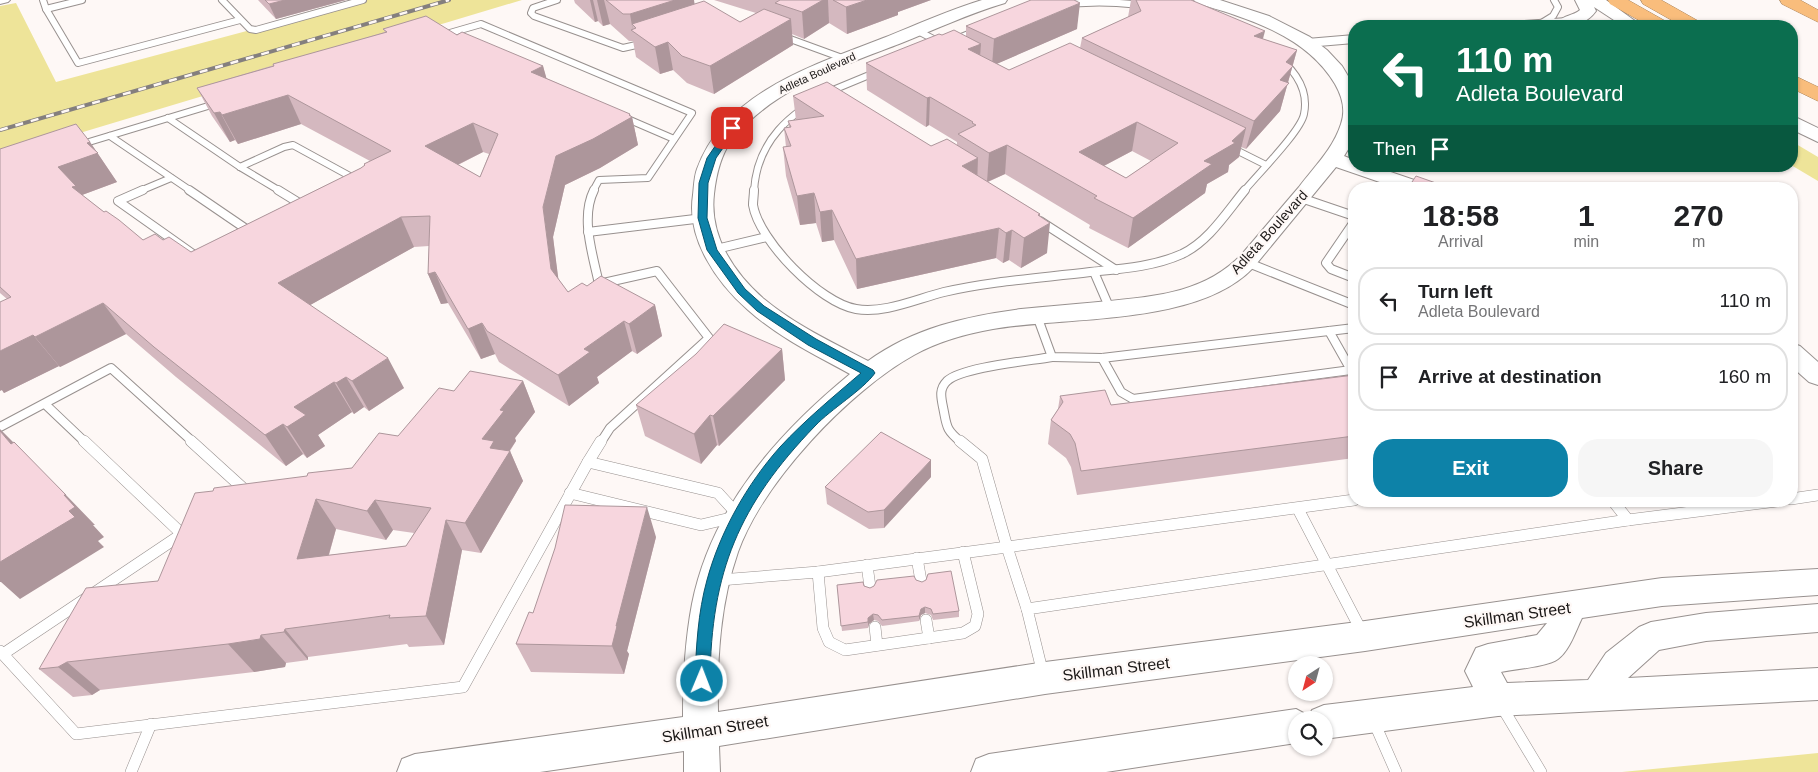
<!DOCTYPE html>
<html lang="en">
<head>
<meta charset="utf-8">
<style>
  body { margin:0; font-family:Helvetica,sans-serif; background:#f6f6f6; color:#202124; height:100vh; display:flex; flex-direction:column; font-size:19px; white-space:nowrap }
  * { box-sizing:border-box; margin:0 }
  p { font-size:16px; color:#757577 }
  .icon { flex:none; width:28px; height:28px; fill:none; stroke:currentColor; stroke-width:2; stroke-linecap:round; stroke-linejoin:round }
  .map { position:relative; flex:1; overflow:hidden }
  .drawer { position:absolute; left:1348px; top:182px; width:450px; height:325px; display:flex; flex-direction:column; background:#fff; border-radius:20px; box-shadow:0 1px 4px #0004 }
  .drawer>* { flex:none }
  .top-card { position:absolute; left:1348px; top:20px; width:450px; height:152px; border-radius:20px; box-shadow:0 1px 4px #0004; background:#0b6e4f; color:#fff; overflow:hidden }
  .needle { width:32px; rotate:216deg }
  .controls { position:absolute; left:1288px; top:656px; display:grid; gap:10px }
  .controls a { display:grid; place-items:center; width:45px; height:45px; border-radius:50%; background:#fff; box-shadow:0 1px 4px #0004; font-size:25px }
  .pin { position:absolute; display:grid; place-items:center; width:42px; height:42px; color:#fff; margin:-21px; border-radius:10px; box-shadow:0 2px 8px #0006 }
  .me { position:absolute; width:55px; margin:-28px; rotate:1deg; stroke-linejoin:round; filter:drop-shadow(0 0 4px #0008) }
  .turn { display:flex; align-items:center; gap:18px; height:105px; padding:0 25px; font-size:22px }
  .turn .icon { width:65px; height:65px; stroke-width:2.5 }
  .turn b { display:block; font-size:35px; line-height:42px }
  .then { display:flex; align-items:center; height:48px; padding:0 25px; background:#0003; gap:10px; font-size:19px }
  .eta { display:flex; justify-content:space-evenly; align-items:center; height:85px; text-align:center }
  .eta b { font-size:30px; font-weight:700; line-height:35px }
  .action { display:flex; gap:10px; margin-top:auto; padding:10px 25px }
  .action a { flex:1; height:58px; border-radius:20px; background:#0d82a8; color:#fff; font-size:20px; font-weight:700; line-height:58px; text-align:center }
  .action a+a { background:#f6f6f6; color:#202124 }
  ul { padding:0; list-style:none }
  li { display:flex; align-items:center; gap:15px; height:68px; margin:0 10px 8px; padding:0 15px; border:2px solid #e0e0e0; border-radius:20px }
  li div { flex:1 }
  li b { display:block; font-size:19px }
  li em { font-style:normal }
  .map>svg:first-child { display:block }
</style>
</head>
<body>
<div class="map">
<svg width="1818" height="772" viewBox="0 0 1818 772">
  <rect width="100%" height="100%" fill="#fef8f6"/>
  <g fill="#eee499">
    <polygon points="363,0 522,0 0,157 0,6 16,3 56,82"/>
    <polygon points="1791,141 1818,157 1818,181 1791,165"/>
    <polygon points="1818,753 1818,772 1622,772"/>
  </g>
  <g fill="none" stroke-linecap="round" stroke-linejoin="round">
    <g stroke="#98918f" stroke-width="8">
      <g id="lane-far2">
        <polyline points="43,0 46,9 78,63 240,20"/>
        <polyline points="222,0 250,29 256,30 363,0"/>
        <polyline points="557,0 533,8 531,13 534,16 623,48 645,43"/>
        <polyline points="46,9 82,0"/>
        <polyline points="1540,24 1553,16 1558,7 1554,0"/>
        <polyline points="918,31 941,43"/>
        <polyline points="443,35 481,24 692,113 648,178 599,180 593,191"/>
        <polyline points="782,36 845,59"/>
        <polyline points="623,117 674,139"/>
        <polyline points="168,118 240,167 280,191"/>
        <polyline points="110,136 191,191"/>
        <polyline points="79,145 218,103"/>
        <polyline points="1230,147 1266,165"/>
        <polyline points="240,167 284,147 293,145 357,180"/>
        <polyline points="140,191 171,178"/>
        <path d="M754,191C757,140 790,113 833,90C872,74 910,58 949,42C985,27 1021,12 1060,5C1096,0 1137,3 1173,10C1217,19 1316,56 1304,114C1301,131 1257,175 1244,191"/>
      </g>
    </g>
    <g stroke="#98918f" stroke-width="10">
      <g id="lane-far1">
        <polyline points="143,190 118,201 200,259"/>
        <polyline points="189,190 252,233"/>
        <polyline points="278,190 304,206"/>
        <path d="M594,190C580,218 593,255 599,284L657,271L709,338L610,428L601,442"/>
        <path d="M754,190C754,195 753,200 753,205C759,241 820,303 856,309C884,314 916,299 944,292C992,281 1041,278 1090,272C1120,269 1153,267 1182,254C1209,241 1226,213 1245,190"/>
        <polyline points="1301,198 1354,216"/>
        <polyline points="1040,221 1116,270"/>
        <polyline points="1354,222 1326,263 1331,269 1354,278"/>
        <polyline points="588,232 703,218"/>
        <polyline points="712,250 767,237"/>
        <polyline points="1246,262 1354,305"/>
        <polyline points="1094,272 1110,309"/>
        <polyline points="1037,316 1052,357 1102,358 1354,328"/>
        <polyline points="1102,358 1121,392 1133,399 1351,370 1329,331"/>
        <polyline points="45,404 85,442"/>
        <polyline points="0,427 111,368 193,442"/>
        <path d="M961,442C945,429 947,426 943,407C941,397 939,389 947,381C962,367 1029,361 1052,357"/>
      </g>
    </g>
    <g stroke="#98918f" stroke-width="12">
      <g id="lane">
        <polyline points="84,441 182,534"/>
        <polyline points="191,441 246,491 244,492"/>
        <polyline points="960,441 982,459 1007,547 1354,500"/>
        <polyline points="570,493 701,525 739,516 718,493 588,462"/>
        <polyline points="1791,499 1818,495"/>
        <polyline points="1613,501 1628,520"/>
        <polyline points="1298,509 1362,632"/>
        <polyline points="917,558 921,581"/>
        <polyline points="867,565 870,587"/>
        <polyline points="818,572 823,628 829,642 845,650 963,633 975,626 978,614 963,552"/>
        <polyline points="720,580 818,572 1007,547 1027,609"/>
        <polyline points="926,620 929,638"/>
        <polyline points="875,627 877,645"/>
        <polyline points="0,651 76,734 463,687 588,462 601,441"/>
        <polyline points="3,654 185,532"/>
        <polyline points="1043,674 1027,609 1628,520 1777,501"/>
        <polyline points="1502,707 1541,772"/>
        <polyline points="1374,722 1396,772"/>
        <polyline points="131,772 151,724"/>
      </g>
    </g>
    <g stroke="#98918f" stroke-width="2">
      <g id="street">
        <polygon points="0,0 10,0 8,2 0,4"/>
        <polygon points="1567,18 1571,19 1573,22 1571,25 1504,26 1510,22"/>
        <polygon points="1354,35 1354,43 1307,47 1301,43 1307,39"/>
      </g>
    </g>
    <g stroke="#98918f" stroke-width="2">
      <g id="secondary">
        <path d="M982,0H1007L1005,3C968,14 934,30 899,44C839,67 772,89 731,141C720,157 716,176 714,194C709,236 734,273 764,299C795,325 832,342 868,361C913,328 967,316 1021,309C1050,306 1080,304 1109,301C1158,296 1206,292 1242,254C1261,232 1280,209 1299,187C1314,167 1333,149 1341,124C1346,110 1342,96 1335,84C1306,35 1247,18 1196,3L1194,0H1220L1269,16L1310,37L1327,50L1342,66L1354,86V140L1344,156L1354,160V166H1373L1429,185L1432,189H1400L1336,167L1253,268C1197,326 1069,316 993,329C965,334 939,341 914,355C849,391 763,482 738,552C720,604 717,658 718,712L1045,662L1365,621L1662,578L1818,569V595L1662,606L1582,618C1576,630 1570,650 1558,659C1547,667 1515,669 1501,672L1507,683L1588,680L1606,653L1639,627L1651,622L1706,613L1818,604V632L1706,641L1659,650L1628,678L1818,668V700L1498,716L1324,739V720H1296V743L1106,772H971L976,759L989,754L1296,709L1309,716L1312,710L1324,705L1473,687L1465,671L1476,648L1488,644L1537,635L1547,623L1365,651L1045,694L719,746L720,772H684V751L540,772H397L402,759L415,754L683,717C683,679 685,641 692,604C711,508 777,434 850,374C815,355 778,337 748,310C717,283 686,239 693,195C694,187 694,177 697,169C725,91 817,64 886,37C918,24 949,10 982,0Z"/>
        <path d="M1575,0H1606L1642,26H1623L1594,7L1596,11C1588,22 1575,28 1561,26L1559,22C1563,15 1573,16 1580,10Z"/>
        <polygon points="1791,115 1818,128 1818,142 1791,129"/>
        <polygon points="1791,343 1800,346 1818,362 1818,385 1809,382 1791,366"/>
      </g>
    </g>
    <g stroke="#ab8359" stroke-width="1">
      <g id="highway">
        <polygon points="1608,0 1628,0 1667,22 1670,26 1649,26 1610,4"/>
        <polygon points="1641,0 1661,0 1700,22 1703,26 1682,26 1643,4"/>
        <polygon points="1780,0 1800,0 1818,10 1818,22 1782,4"/>
        <polygon points="1791,74 1818,87 1818,101 1791,88"/>
      </g>
    </g>
    <use href="#lane-far2" stroke="#fff" stroke-width="6"/>
    <use href="#lane-far1" stroke="#fff" stroke-width="8"/>
    <use href="#lane" stroke="#fff" stroke-width="11"/>
    <use href="#street" fill="#fff" fill-rule="evenodd"/>
    <use href="#secondary" fill="#fff" fill-rule="evenodd"/>
    <use href="#highway" fill="#f9bd7c" fill-rule="evenodd"/>
    <g stroke="#847f7e" stroke-width="4">
      <polyline id="rail" points="0,130 449,0"/>
    </g>
    <use href="#rail" stroke="#fef8f6" stroke-width="2.5" stroke-dasharray="8" stroke-linecap="butt"/>
  </g>
  <g fill="#d4b8bf" fill-rule="evenodd">
    <polygon points="258,0 346,0 276,19"/>
    <polygon points="574,0 694,0 694,4 740,22 756,13 714,0 931,0 898,12 898,15 847,34 829,23 804,39 792,34 793,45 714,94 687,83 673,70 660,74 636,57 633,41 629,41 610,24 603,26 598,21 595,22 575,3"/>
    <path d="M1131,0H1191L1263,39L1297,50L1280,111L1246,149L1241,147L1239,157L1229,165L1228,172L1207,184L1205,193L1128,248L1089,228L1090,225L1005,174L988,182L1040,214L1047,253L1021,268L1009,260L1003,263L996,258L857,289L834,240L822,242L816,223L800,225L786,176L783,147H786L784,128L789,127L788,121L796,120L793,96L931,146L957,145V142L929,125L926,127L867,90L866,63L942,35L966,36V26L1077,29L996,64L1009,70L1080,48L1082,38L1128,17ZM1132,151L1151,161L1126,178L1104,166Z"/>
    <path d="M383,29L457,35L543,66L546,78L632,117L638,145L600,168L565,185L553,237L558,279L568,292L587,286L655,305L662,336L637,354L632,351L597,377L599,383L569,406L499,362L495,354L481,359L448,303L441,304L428,274L429,246L414,247L310,305L404,388L369,411L364,407L354,414L352,412L318,435L325,446L307,458L303,454L286,466L176,377L126,334L60,367L59,366L4,393L2,390L7,299L0,293V149L90,142L117,182L82,195L104,212L143,240H163L191,252L361,168L364,166V164L370,161L301,124L238,144L235,140L230,142L212,116L197,88L385,32ZM483,152L489,154L480,177L458,165Z"/>
    <polygon points="782,349 785,380 719,446 717,445 701,464 645,436 636,405"/>
    <polygon points="1354,375 1354,458 1077,495 1071,467 1066,458 1048,444 1051,420 1058,409 1060,396 1111,405"/>
    <path d="M523,381L535,412L515,438L516,441L510,451L523,481L481,553L462,550L444,645L409,647L407,644L308,657V660L286,663L285,667L254,672L100,690L92,695L73,697L39,669L158,581L307,476L352,468L398,436L454,391ZM336,529L386,540L393,530L414,533L406,546L329,555Z"/>
    <polygon points="931,477 884,528 869,529 827,504 825,487"/>
    <polygon points="656,537 627,651 629,654 624,674 531,672 516,644 533,613"/>
    <polygon points="916,580 959,611 959,617 933,620 931,615 925,613 921,615 919,621 882,626 878,621 874,620 869,624 868,628 842,631 837,585 864,586 870,588 874,586"/>
  </g>
  <g fill="#ad969b">
    <polygon points="285,0 346,0 276,19 269,4"/>
    <polygon points="590,0 593,0 598,21 595,22"/>
    <polygon points="597,0 604,0 610,24 603,26"/>
    <polygon points="675,0 694,0 697,20 636,28 632,24 633,32 630,14"/>
    <polygon points="823,0 828,0 829,23 804,39 802,12"/>
    <polygon points="867,0 931,0 898,12 898,15 847,34 846,7"/>
    <polygon points="1080,3 1077,29 992,66 994,39"/>
    <polygon points="791,19 793,45 714,94 710,66"/>
    <polygon points="1265,31 1258,58 1254,36"/>
    <polygon points="668,42 673,70 660,74 655,47"/>
    <polygon points="981,44 979,71 968,49"/>
    <polygon points="1297,50 1280,111 1246,149 1254,121 1286,62"/>
    <polygon points="543,66 551,94 531,72"/>
    <polygon points="288,95 301,124 238,144 222,115"/>
    <polygon points="930,97 929,125 926,127 927,98"/>
    <polygon points="220,112 235,140 230,142 214,113"/>
    <polygon points="630,114 631,117 632,117 638,145 600,168 565,185 553,237 561,299 551,269 543,207 556,156"/>
    <polygon points="1137,122 1132,151 1075,181 1079,152"/>
    <polygon points="473,123 483,152 437,175 425,146"/>
    <polygon points="1246,128 1239,157 1229,165 1228,172 1207,184 1205,193 1128,248 1133,218 1204,161 1232,141"/>
    <polygon points="90,142 117,182 82,195 93,217 58,167 87,143"/>
    <polygon points="1007,145 1005,174 987,182 989,153"/>
    <polygon points="978,158 977,187 962,166"/>
    <polygon points="814,193 816,223 800,225 797,196"/>
    <polygon points="832,210 834,240 822,242 820,212"/>
    <polygon points="1040,214 1038,230 1050,223 1047,253 1021,268 1024,238 1038,215"/>
    <polygon points="401,217 414,247 296,313 278,283"/>
    <polygon points="999,228 996,258 857,289 856,259"/>
    <polygon points="1012,230 1009,260 1003,263 1006,233"/>
    <polygon points="435,272 448,303 441,304 428,274"/>
    <polygon points="103,303 126,334 60,367 35,337"/>
    <polygon points="655,305 662,336 637,354 629,324"/>
    <polygon points="624,321 632,351 597,377 599,383 569,406 558,375 584,349"/>
    <polygon points="482,323 495,354 481,359 468,329"/>
    <polygon points="33,335 59,366 4,393 2,390 0,391 0,351"/>
    <polygon points="782,349 785,380 719,446 713,416"/>
    <polygon points="388,358 404,388 369,411 352,381"/>
    <polygon points="346,377 364,407 354,414 336,383"/>
    <polygon points="523,381 535,412 515,438 516,441 503,460 510,451 523,481 481,553 465,523 482,439 500,410"/>
    <polygon points="334,382 352,412 318,435 325,446 307,458 287,427 294,407"/>
    <polygon points="710,415 717,445 701,464 694,434"/>
    <polygon points="283,424 303,454 286,466 265,435"/>
    <polygon points="0,429 17,446 11,444 0,431"/>
    <polygon points="931,460 931,477 884,528 884,510"/>
    <polygon points="64,495 66,495 95,525 93,525 104,537 98,541 104,547 20,599 1,582 0,582 0,562 69,511"/>
    <polygon points="316,499 336,529 319,589 297,559"/>
    <polygon points="375,500 393,530 386,540 367,511"/>
    <polygon points="647,507 656,537 627,651 629,654 624,674 612,646 616,626"/>
    <polygon points="446,520 462,550 444,645 426,616"/>
    <polygon points="925,607 925,613 921,615 919,621 919,616 921,609"/>
    <polygon points="873,614 874,620 869,624 868,628 868,618"/>
    <polygon points="285,629 308,657 308,660 284,632"/>
    <polygon points="261,635 286,663 285,667 254,672 228,644"/>
    <polygon points="67,662 100,690 92,695 58,667"/>
  </g>
  <g fill="#f7d6de" stroke="#ad969b" fill-rule="evenodd">
    <polygon points="265,0 285,0 269,4"/>
    <polygon points="606,0 675,0 630,14 623,14"/>
    <polygon points="780,0 823,0 802,12 775,3"/>
    <polygon points="833,0 867,0 846,7"/>
    <polygon points="1031,0 1074,0 1080,3 994,39 966,26"/>
    <polygon points="1136,0 1191,0 1265,31 1254,36 1297,50 1286,62 1293,66 1280,80 1289,83 1254,121 1082,38 1141,11"/>
    <polygon points="704,1 740,22 764,9 791,19 710,66 682,56 668,42 655,47 631,30 636,28 632,24"/>
    <path d="M426,16L457,35L462,32L543,66L531,72L630,114L629,115L632,117L593,139L556,156L543,207L551,269L568,292L582,283L587,286L601,276L655,305L629,324L624,321L584,349L590,352L558,375L487,331L482,323L468,329L435,272L428,274L430,216L401,217L278,283L388,358L352,381L346,377L336,383L334,382L294,407L306,415L287,427L283,424L265,435L154,347L103,303L35,337L33,335L0,351V302L11,297L0,287V149L76,124L90,142L87,143L98,153L58,167L76,186L72,187L104,212L106,211L119,220L143,240L155,234L163,240L169,237L191,252L361,168L365,165L364,164L391,151L288,95L222,115L220,112L214,113L197,88L274,66L273,64L387,32L383,29ZM473,123L498,134L480,177L425,146Z"/>
    <path d="M954,30L981,44L968,49L1009,70L1070,43L1246,128L1232,141L1235,143L1204,161L1212,164L1133,218L1094,198L1097,196L1007,145L989,153L958,134L976,125L972,123L973,122L930,97L927,98L866,63L939,34L942,35ZM1137,122L1178,143L1126,178L1079,152Z"/>
    <polygon points="827,82 931,146 947,139 978,158 962,166 1040,214 1038,215 1050,223 1024,238 1012,230 1006,233 999,228 856,259 832,210 820,212 814,193 797,196 783,147 791,146 784,128 791,127 788,121 824,116 793,96"/>
    <polygon points="1416,176 1453,189 1402,189 1405,183 1410,185"/>
    <polygon points="724,324 782,349 713,416 710,415 694,434 636,405 696,354"/>
    <path d="M470,371L523,381L500,410L504,411L482,439L494,441L490,448L510,451L465,523L446,520L426,616L389,618L390,615L285,629L284,632L261,635L260,639L228,644L67,662L58,667L39,669L86,588L158,581L195,493L213,491L214,488L307,476L308,473L352,468L379,433L398,436L439,388L454,391ZM316,499L367,511L375,500L431,508L406,546L297,559Z"/>
    <polygon points="1354,375 1354,436 1081,471 1075,443 1070,434 1051,420 1063,402 1060,396 1105,390 1111,405"/>
    <polygon points="0,431 11,444 14,442 66,495 64,495 75,507 69,511 75,517 0,562"/>
    <polygon points="881,432 931,460 884,510 868,512 825,487"/>
    <polygon points="565,505 647,507 616,626 617,626 612,646 516,644 529,612 533,613 555,548"/>
    <polygon points="951,571 959,611 933,614 931,609 925,607 921,609 919,616 882,620 878,615 873,614 868,618 868,622 841,626 837,585 863,582 864,586 870,588 874,586 877,580 914,576 916,580 922,582 926,580 928,574"/>
  </g>
  <path fill="#0d82a8" stroke="#08546d" d="M729,126L737,128L716,158L708,183L707,218L717,250L745,289L764,306L816,339L873,370L875,373C863,390 831,409 815,426C739,505 711,571 710,681L708,686L702,688L697,686L695,681C696,648 698,612 707,580C720,532 747,484 780,447C805,420 833,397 861,373L808,345L757,311L738,293L707,250L698,218L699,183L707,158Z"/>
  <g text-anchor="middle" dominant-baseline="central" stroke-width="4.5" stroke-linejoin="round" paint-order="stroke">
    <g font-size="11" fill="#1b1817" stroke="#fef8f6">
      <text transform="translate(817 73) rotate(-25)">Adleta Boulevard</text>
    </g>
    <g font-size="14" fill="#1b1817" stroke="#fef8f6">
      <text transform="translate(1269 232) rotate(-48)">Adleta Boulevard</text>
    </g>
    <g font-size="16" fill="#1b1817" stroke="#fef8f6">
      <text transform="translate(1517 615) rotate(-8)">Skillman Street</text>
      <text transform="translate(1116 669) rotate(-7)">Skillman Street</text>
      <text transform="translate(715 729) rotate(-9)">Skillman Street</text>
    </g>
  </g>
</svg>
<div class="controls">
<a><svg class="needle" viewBox="-14 -14 28 28"><path d="M0-13l5 13h-10z" fill="#e53935"/><path d="M0 13l5-13h-10z" fill="#757577"/></svg></a>
<a><svg class="icon" aria-label="search" viewBox="0 0 24 24"><circle cx="10" cy="10" r="6"/><path d="M15 15l6 6"/></svg></a>
</div>
<div class="pin" style="left:732px;top:128px;background:#d93025"><svg class="icon" aria-label="arrive" viewBox="0 0 24 24"><path d="M6 21V4h12l-3 4 3 4H6"/></svg></div>
<svg class="me" style="left:702px;top:681px" viewBox="-20 -20 40 40"><circle r="17" fill="#0d82a8" stroke="#fff" stroke-width="3"/><path d="M0-11L8 9 0 5-8 9z" fill="#fff"/></svg>
<div class="top-card">
<div class="turn"><svg class="icon" aria-label="left" viewBox="0 0 24 24"><path d="M17 20v-9H6M10 6l-5 5 5 5"/></svg><div><b>110 m</b>Adleta Boulevard</div></div>
<div class="then">Then<svg class="icon" aria-label="arrive" viewBox="0 0 24 24"><path d="M6 21V4h12l-3 4 3 4H6"/></svg></div>
</div>
<section class="drawer">
<div class="eta">
<div><b>18:58</b><p>Arrival</p></div>
<div><b>1</b><p>min</p></div>
<div><b>270</b><p>m</p></div>
</div>
<ul>
<li><svg class="icon" aria-label="left" viewBox="0 0 24 24"><path d="M17 20v-9H6M10 6l-5 5 5 5"/></svg><div><b>Turn left</b><p>Adleta Boulevard</p></div><em>110 m</em></li>
<li><svg class="icon" aria-label="arrive" viewBox="0 0 24 24"><path d="M6 21V4h12l-3 4 3 4H6"/></svg><div><b>Arrive at destination</b></div><em>160 m</em></li>
</ul>
<div class="action"><a>Exit</a><a>Share</a></div>
</section>
</div>
</body>
</html>
